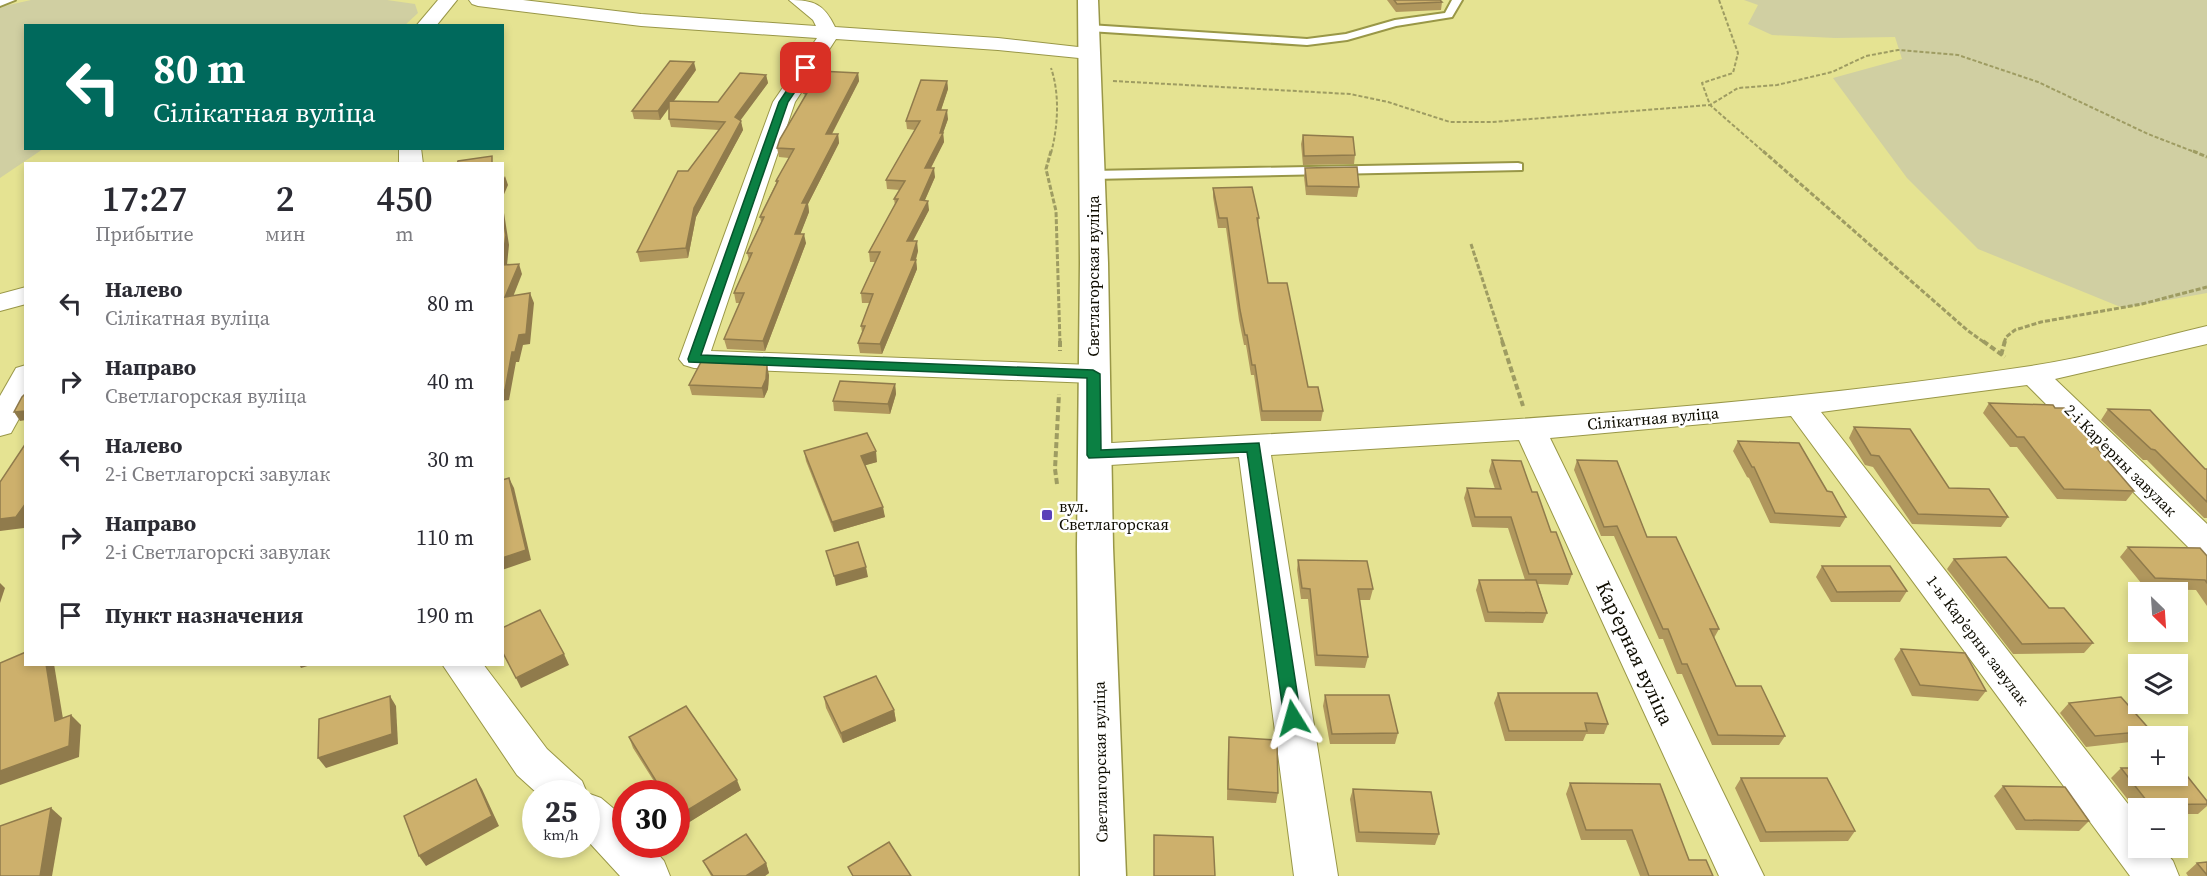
<!DOCTYPE html>
<html lang="ru">
<head>
<meta charset="utf-8">
<style>
  body { margin:0; font-family:"Source Serif 4",serif; background:#f2f2f3; color:#2b2b33; height:100vh; display:flex; flex-direction:column; font-size:22px; white-space:nowrap }
  * { box-sizing:border-box; margin:0 }
  p { font-size:20px; color:#7c7c81 }
  .icon { flex:none; width:33px; height:33px; fill:none; stroke:currentColor; stroke-width:2; stroke-linecap:round; stroke-linejoin:round }
  .map { position:relative; flex:1; overflow:hidden }
  .panel { position:absolute; left:24px; top:162px; width:480px; height:504px; display:flex; flex-direction:column; background:#fff; border-radius:0px; box-shadow:0 3px 9px #0003 }
  .panel>* { flex:none }
  .hud { position:absolute; left:24px; top:24px; width:480px; height:126px; border-radius:0px; box-shadow:0 3px 9px #0003; background:#00695c; color:#fff; overflow:hidden }
  .needle { width:39px; rotate:155deg }
  .fabs { position:absolute; left:2128px; top:582px; display:grid; gap:12px }
  .fabs a { display:grid; place-items:center; width:60px; height:60px; border-radius:0px; background:#fff; box-shadow:0 3px 9px #0003; font-size:30px }
  .speed { position:absolute; left:522px; top:780px; display:flex; gap:12px; font-size:30px; font-weight:700; text-align:center }
  .speed>* { display:grid; place-content:center; width:78px; height:78px; border-radius:50%; background:#fff; box-shadow:0 3px 9px #0003; line-height:1 }
  .speed small { font-size:15px; font-weight:400 }
  .speed .limit { border:9px solid #d22; background:#fff; color:#111 }
  .pin { position:absolute; display:grid; place-items:center; width:51px; height:51px; color:#fff; margin:-26px; border-radius:12px; box-shadow:0 3px 9px #0006 }
  .me { position:absolute; width:66px; margin:-33px; rotate:352deg; stroke-linejoin:round; filter:drop-shadow(0 0 4px #0008) }
  .turn { display:flex; align-items:center; gap:21px; height:126px; padding:0 30px; font-size:27px }
  .turn .icon { width:78px; height:78px; stroke-width:2.5 }
  .turn b { display:block; font-size:42px; line-height:51px }
  .eta { display:flex; justify-content:space-evenly; align-items:center; height:102px; text-align:center }
  .eta b { font-size:36px; font-weight:600; line-height:42px }
  ul { padding:0; list-style:none }
  li { display:flex; align-items:center; gap:18px; height:78px; padding:0 30px }
  li div { flex:1 }
  li b { display:block; font-size:22px }
  li em { font-style:normal }
  .map>svg:first-child { display:block }
</style>
</head>
<body>
<div class="map">
<svg width="2207" height="876" viewBox="0 0 2207 876">
  <rect width="100%" height="100%" fill="#e5e392"/>
  <g fill="#d0cfa2">
    <polygon points="31,0 387,0 415,4 418,13 404,26 26,26 26,148 43,149 0,178 0,7"/>
    <polygon points="1744,0 2207,0 2207,293 2123,308 1978,249 1907,178 1833,78 1902,59 1895,37 1835,38 1772,35 1748,24 1758,5"/>
  </g>
  <g fill="none" stroke-linecap="round" stroke-linejoin="round">
    <g stroke="#999747" stroke-width="4">
      <g id="service">
        <polygon points="0,0 15,0 0,6"/>
        <polygon points="1452,0 1462,0 1452,17 1396,26 1347,40 1307,45 1089,31 1084,28 1089,25 1307,39 1346,34 1395,20 1445,13"/>
        <polygon points="1518,163 1522,164 1522,170 1092,179 1086,175 1092,171"/>
      </g>
    </g>
    <g stroke="#999747" stroke-width="2">
      <g id="minor">
        <polygon points="438,0 457,0 436,26 416,26"/>
        <path d="M469,0H523L641,14L816,26L813,20L789,0C814,0 824,4 835,27L998,38L1096,49L1099,53L1096,57L1089,59L998,50L836,39L795,102L711,351L1093,365L1103,368L1108,374L1103,380L1093,383L694,368L684,365L679,359L773,102L817,38L641,26L478,6L472,4Z"/>
        <polygon points="399,148 421,148 423,164 399,164"/>
        <polygon points="26,287 26,304 0,311 0,294"/>
        <path d="M2207,326V344L2055,379L2207,524V558L2195,554L2027,385L1821,412L2139,818V848H2162L2173,861L2179,876H2130L1791,416L1550,438L1764,876H1719L1519,440L1271,455L1338,876H1294L1239,457L1094,466L1083,463L1078,455L1083,447L1094,444C1407,426 1721,413 2031,366C2090,357 2149,340 2207,326Z"/>
        <polygon points="26,365 26,406 11,433 0,436 0,396 16,368"/>
        <polygon points="442,664 483,664 547,749 582,781 587,793 601,798 626,819 626,844 649,844 664,861 670,876 620,876 586,839 586,794 538,794 517,775"/>
      </g>
    </g>
    <g stroke="#999747" stroke-width="3">
      <polygon id="primary" points="1078,0 1098,0 1108,263 1113,547 1126,876 1080,876 1077,547 1080,263"/>
    </g>
    <g stroke="#9e9c62" stroke-width="2" stroke-dasharray="4 2" stroke-linecap="butt">
      <polyline points="1719,0 1738,53 1733,73 1702,83 1710,105 1765,153"/>
      <polyline points="1113,81 1350,94 1388,102 1450,122 1492,122 1710,105 1738,88 1777,85 1832,72 1866,56 1898,50 1958,55 2038,82 2148,134 2197,153"/>
      <path d="M1051,153C1058,127 1060,94 1051,68"/>
    </g>
    <g stroke="#9e9c62" stroke-width="3" stroke-dasharray="5 2" stroke-linecap="butt">
      <polyline points="1051,151 1046,169 1056,211 1060,343"/>
      <polyline points="1763,151 1967,330 1985,343"/>
      <polyline points="2193,151 2207,157"/>
      <polyline points="1471,244 1503,343"/>
      <polyline points="2004,343 2006,337 2015,330 2041,322 2142,304 2207,287"/>
    </g>
    <g stroke="#9e9c62" stroke-width="4" stroke-dasharray="6 3" stroke-linecap="butt">
      <polyline points="1060,341 1060,351"/>
      <polyline points="1502,341 1523,406"/>
      <polyline points="1983,341 2005,357"/>
      <polyline points="2001,355 2005,341"/>
      <polyline points="1057,484 1055,469 1059,394"/>
    </g>
    <use href="#service" fill="#fff" fill-rule="evenodd"/>
    <use href="#minor" fill="#fff" fill-rule="evenodd"/>
    <use href="#primary" fill="#fff" fill-rule="evenodd"/>
  </g>
  <g fill="#b0975d">
    <polygon points="1387,0 1440,0 1442,2 1441,10 1396,12"/>
    <polygon points="696,70 674,101 718,102 766,75 768,83 740,120 743,130 696,217 688,258 640,262 637,252 688,171 719,130 671,127 669,119 669,108 660,120 634,119 632,111"/>
    <polygon points="858,73 859,81 832,134 838,134 839,143 808,204 809,212 800,234 806,243 765,351 727,349 724,339 740,303 736,303 734,293 749,260 747,253 761,222 760,217 776,183 776,181 789,158 779,157 777,148 805,96 804,93"/>
    <polygon points="947,81 948,89 941,110 948,119 943,133 944,142 931,168 935,177 925,200 929,210 913,241 918,251 916,260 917,269 882,354 860,353 858,343 862,332 861,326 870,303 862,303 861,293 875,262 870,262 869,252 895,205 894,199 900,190 887,189 886,180 915,130 907,129 906,121"/>
    <polygon points="1303,135 1355,155 1354,164 1303,165 1301,144"/>
    <polygon points="1305,168 1359,187 1357,197 1306,195 1304,177"/>
    <polygon points="1213,188 1259,218 1258,227 1268,283 1308,387 1323,411 1321,421 1261,421 1254,375 1251,375 1246,345 1244,345 1239,320 1226,228 1218,228 1213,197"/>
    <polygon points="769,375 768,389 764,398 692,395 689,385"/>
    <polygon points="895,384 896,394 890,414 834,411 833,401"/>
    <polygon points="1989,403 2055,408 2104,448 2101,453 2134,491 2126,501 2057,499 2017,447 2010,447 1983,413"/>
    <polygon points="2108,409 2205,469 2207,469 2207,518 2204,518 2147,460 2143,460 2101,420"/>
    <polygon points="1854,427 1949,488 2008,517 2001,527 1912,524 1873,467 1865,465 1849,438"/>
    <polygon points="1738,441 1827,491 1846,517 1840,527 1770,523 1749,478 1747,477 1733,451"/>
    <polygon points="804,451 877,462 865,465 885,517 834,532 806,461"/>
    <polygon points="1492,460 1532,492 1572,574 1568,585 1538,584 1547,613 1543,623 1485,622 1476,590 1479,580 1525,580 1508,528 1472,527 1464,498 1467,488 1495,489 1489,471"/>
    <polygon points="1577,460 1647,537 1719,629 1714,638 1736,686 1785,736 1779,745 1712,745 1682,674 1677,674 1663,639 1659,639 1614,536 1601,536 1574,470"/>
    <polygon points="2128,547 2207,556 2207,606 2196,590 2146,589 2120,557"/>
    <polygon points="1954,559 2049,608 2093,643 2084,653 2013,654 1947,569"/>
    <polygon points="1298,560 1373,589 1370,600 1359,600 1368,657 1365,668 1315,666 1308,599 1301,599 1297,570"/>
    <polygon points="1822,566 1907,591 1900,602 1831,602 1816,577"/>
    <polygon points="1901,649 1986,691 1978,701 1912,696 1894,659"/>
    <polygon points="1498,693 1608,724 1604,734 1586,734 1583,741 1505,741 1494,703"/>
    <polygon points="1325,695 1398,733 1395,744 1330,744 1323,706"/>
    <polygon points="824,697 894,710 896,721 843,743 826,708"/>
    <polygon points="2069,703 2151,731 2145,736 2139,736 2139,741 2086,747 2060,713"/>
    <polygon points="629,737 741,790 683,826 676,816 676,794 662,794 633,748"/>
    <polygon points="1229,737 1278,793 1276,803 1227,800 1228,747"/>
    <polygon points="2121,768 2207,801 2207,806 2198,814 2178,814 2178,808 2139,808 2139,814 2111,778"/>
    <polygon points="1741,778 1855,831 1848,841 1760,842 1735,788"/>
    <polygon points="1570,783 1689,860 1713,876 1640,876 1626,840 1581,840 1566,794"/>
    <polygon points="2003,786 2089,821 2079,831 2016,830 1994,796"/>
    <polygon points="1353,789 1439,834 1435,845 1356,842 1350,799"/>
    <polygon points="703,861 766,863 769,873 765,876 711,876"/>
    <polygon points="2207,862 2207,876 2188,876 2186,873 2197,863"/>
  </g>
  <g fill="#907b4c">
    <polygon points="694,62 696,70 660,120 658,111"/>
    <polygon points="858,73 859,81 827,143 826,134"/>
    <polygon points="766,75 768,83 737,125 735,117"/>
    <polygon points="947,81 948,89 938,119 937,110"/>
    <polygon points="947,110 948,119 943,133 944,142 926,177 925,168 940,133"/>
    <polygon points="741,121 743,130 696,217 688,258 686,248 694,208"/>
    <polygon points="838,134 839,143 808,204 809,212 797,243 795,234 802,203"/>
    <polygon points="934,168 935,177 921,209 920,200"/>
    <polygon points="505,176 508,185 502,199 502,182"/>
    <polygon points="502,200 509,245 506,275 502,265"/>
    <polygon points="928,201 929,210 908,250 907,241"/>
    <polygon points="804,234 806,243 765,351 763,341"/>
    <polygon points="917,241 918,251 914,265 916,260 917,269 882,354 880,344"/>
    <polygon points="519,264 522,274 509,307 505,297"/>
    <polygon points="530,293 534,303 530,344 523,345 519,362 516,362 509,400 502,401 502,390 512,352"/>
    <polygon points="767,365 769,375 768,389 764,398 762,388"/>
    <polygon points="895,384 896,394 890,414 888,404"/>
    <polygon points="26,411 26,420 20,421 14,412"/>
    <polygon points="876,451 877,462 863,466 861,456"/>
    <polygon points="509,478 514,488 531,560 502,570 502,558"/>
    <polygon points="26,503 26,526 24,528 0,531 0,519"/>
    <polygon points="883,507 885,517 834,532 832,522"/>
    <polygon points="866,567 868,577 836,586 834,576"/>
    <polygon points="0,583 5,588 0,603"/>
    <polygon points="564,654 569,665 521,688 516,678"/>
    <polygon points="46,664 54,664 65,731 55,721"/>
    <polygon points="299,664 314,664 301,668"/>
    <polygon points="390,696 396,706 398,744 326,768 318,758"/>
    <polygon points="894,710 896,721 843,743 841,733"/>
    <polygon points="71,715 81,725 79,757 0,785 0,771"/>
    <polygon points="476,779 482,789 499,826 426,866 419,856"/>
    <polygon points="737,780 741,790 683,826 678,816"/>
    <polygon points="51,808 62,818 52,876 40,876"/>
    <polygon points="766,863 769,873 765,876 746,876"/>
  </g>
  <g fill="#cdb06c" stroke="#907b4c" stroke-width="1.5">
    <polygon points="1394,0 1440,0 1442,2 1397,4"/>
    <polygon points="670,61 694,62 658,111 632,111"/>
    <polygon points="819,71 858,73 826,134 838,134 802,203 807,203 795,234 804,234 763,341 724,339 744,293 734,293 752,253 747,253 764,217 760,217 778,181 776,181 794,149 777,148 780,139 807,93 804,93"/>
    <polygon points="740,73 766,75 735,117 741,121 694,208 686,248 637,252 678,171 688,171 725,122 669,119 669,101 718,102"/>
    <polygon points="921,80 947,81 937,110 947,110 940,133 943,133 925,168 934,168 920,200 928,201 907,241 917,241 911,260 916,260 880,344 858,343 865,326 861,326 873,294 861,293 880,252 869,252 898,199 894,199 905,181 886,180 920,121 906,121"/>
    <polygon points="1303,135 1353,137 1355,155 1304,156"/>
    <polygon points="492,156 492,164 457,164 458,161"/>
    <polygon points="1357,167 1359,187 1307,186 1305,168"/>
    <polygon points="1252,187 1259,218 1257,218 1268,283 1287,283 1308,387 1318,387 1323,411 1262,411 1255,365 1252,365 1247,335 1245,335 1240,310 1227,218 1219,218 1213,188"/>
    <polygon points="502,214 506,235 502,264"/>
    <polygon points="519,264 505,297 530,293 526,334 519,335 515,352 512,352 505,390 502,390 502,265"/>
    <polygon points="701,362 767,365 766,379 762,388 689,385"/>
    <polygon points="840,381 895,384 888,404 833,401"/>
    <polygon points="26,393 26,411 14,412 22,397"/>
    <polygon points="1989,403 2053,405 2055,408 2064,408 2104,448 2097,448 2134,491 2064,489 2024,437 2017,437"/>
    <polygon points="2108,409 2150,410 2205,469 2207,469 2207,502 2155,450 2151,449"/>
    <polygon points="1854,427 1910,429 1949,488 1989,489 2008,517 1918,514 1879,456 1871,455"/>
    <polygon points="867,433 876,451 861,456 883,507 832,522 804,451"/>
    <polygon points="1738,441 1799,443 1827,491 1832,492 1846,517 1775,513 1754,467 1752,467"/>
    <polygon points="26,443 26,503 16,517 0,519 0,482"/>
    <polygon points="1492,460 1521,461 1532,492 1537,492 1551,532 1556,532 1572,574 1529,574 1511,517 1475,517 1467,488 1501,489"/>
    <polygon points="1577,460 1617,461 1647,537 1676,537 1719,629 1710,629 1736,686 1761,686 1785,736 1718,735 1687,664 1682,664 1668,629 1663,629 1617,526 1604,527"/>
    <polygon points="509,478 526,550 502,558 502,480"/>
    <polygon points="858,542 866,567 834,576 826,551"/>
    <polygon points="2128,547 2200,548 2207,556 2207,583 2205,580 2155,578"/>
    <polygon points="2006,557 2049,608 2064,608 2093,643 2022,644 1954,559"/>
    <polygon points="1298,560 1367,561 1373,589 1358,589 1368,657 1317,655 1310,589 1302,588"/>
    <polygon points="1822,566 1890,566 1907,591 1837,592"/>
    <polygon points="1479,580 1536,580 1547,613 1488,612"/>
    <polygon points="540,610 564,654 516,678 502,651 502,628"/>
    <polygon points="1901,649 1965,653 1986,691 1920,685"/>
    <polygon points="26,652 26,664 46,664 55,721 71,715 69,746 0,771 0,663"/>
    <polygon points="876,676 894,710 841,733 824,697"/>
    <polygon points="1498,693 1597,693 1608,724 1585,723 1587,731 1509,731"/>
    <polygon points="1325,695 1389,695 1398,733 1332,734"/>
    <polygon points="390,696 392,734 318,758 319,719"/>
    <polygon points="2121,697 2151,731 2095,736 2069,703"/>
    <polygon points="686,706 737,780 678,816 676,813 676,794 664,794 629,737"/>
    <polygon points="1229,737 1277,740 1278,793 1228,789"/>
    <polygon points="2178,767 2180,767 2207,801 2207,804 2150,805 2121,768 2139,768 2139,776 2178,776"/>
    <polygon points="1741,778 1827,778 1855,831 1766,832"/>
    <polygon points="476,779 492,816 419,856 404,816"/>
    <polygon points="1570,783 1660,784 1689,860 1706,860 1713,876 1649,876 1632,830 1586,830"/>
    <polygon points="2003,786 2065,787 2089,821 2025,820"/>
    <polygon points="1353,789 1431,792 1439,834 1359,832"/>
    <polygon points="51,808 40,876 0,876 0,826"/>
    <polygon points="746,834 766,863 746,876 713,876 703,861"/>
    <polygon points="1154,835 1213,837 1215,876 1154,876"/>
    <polygon points="889,842 911,876 853,876 848,867"/>
    <polygon points="2207,862 2207,875 2197,863"/>
  </g>
  <polygon fill="#0b8043" stroke="#07532c" stroke-width="1.5" points="806,65 811,68 788,102 701,355 1093,370 1100,374 1101,450 1259,443 1301,718 1299,723 1293,725 1287,723 1284,718 1247,452 1089,458 1087,455 1087,378 689,362 688,359 779,102 803,66"/>
  <rect fill="#5a41b9" stroke="#fff" stroke-width="2" x="1041" y="509" width="12" height="12" rx="3"/>
  <g text-anchor="middle" dominant-baseline="central" stroke-width="5" stroke-linejoin="round" paint-order="stroke">
    <g font-size="16" fill="#0e0c00" stroke="#fff">
      <text transform="translate(1093 276) rotate(-90)">Светлагорская вуліца</text>
      <text transform="translate(1653 418) rotate(-5)">Сілікатная вуліца</text>
      <text transform="translate(2121 460) rotate(45)">2-і Карʼерны завулак</text>
      <text transform="translate(1978 640) rotate(53)">1-ы Карʼерны завулак</text>
      <text transform="translate(1100 762) rotate(-91)">Светлагорская вуліца</text>
    </g>
    <g font-size="16" fill="#0e0c00" stroke="#fff" text-anchor="start">
      <text x="1059" y="506">вул.<tspan x="1059" dy="18">Светлагорская</tspan></text>
    </g>
    <g font-size="20" fill="#0e0c00" stroke="#fff">
      <text transform="translate(1635 653) rotate(65)">Карʼерная вуліца</text>
    </g>
  </g>
</svg>
<div class="fabs">
<a><svg class="needle" viewBox="-14 -14 28 28"><path d="M0-13l5 13h-10z" fill="#e53935"/><path d="M0 13l5-13h-10z" fill="#7c7c81"/></svg></a>
<a><svg class="icon" aria-label="layers" viewBox="0 0 24 24"><path d="M12 4l9 5-9 5-9-5zM3 14l9 5 9-5"/></svg></a>
<a>+</a>
<a>−</a>
</div>
<div class="speed"><div>25<small>km/h</small></div><div class="limit">30</div></div>
<div class="pin" style="left:806px;top:68px;background:#d93025"><svg class="icon" aria-label="arrive" viewBox="0 0 24 24"><path d="M6 21V4h12l-3 4 3 4H6"/></svg></div>
<svg class="me" style="left:1293px;top:718px" viewBox="-20 -20 40 40"><path d="M0-17L14 15 0 8-14 15z" fill="#0b8043" stroke="#fff" stroke-width="4"/></svg>
<div class="hud">
<div class="turn"><svg class="icon" aria-label="left" viewBox="0 0 24 24"><path d="M17 20v-9H6M10 6l-5 5 5 5"/></svg><div><b>80 m</b>Сілікатная вуліца</div></div>
</div>
<section class="panel">
<div class="eta">
<div><b>17:27</b><p>Прибытие</p></div>
<div><b>2</b><p>мин</p></div>
<div><b>450</b><p>m</p></div>
</div>
<ul>
<li><svg class="icon" aria-label="left" viewBox="0 0 24 24"><path d="M17 20v-9H6M10 6l-5 5 5 5"/></svg><div><b>Налево</b><p>Сілікатная вуліца</p></div><em>80 m</em></li>
<li><svg class="icon" aria-label="right" viewBox="0 0 24 24"><path d="M7 20v-9h11M14 6l5 5-5 5"/></svg><div><b>Направо</b><p>Светлагорская вуліца</p></div><em>40 m</em></li>
<li><svg class="icon" aria-label="left" viewBox="0 0 24 24"><path d="M17 20v-9H6M10 6l-5 5 5 5"/></svg><div><b>Налево</b><p>2-і Светлагорскі завулак</p></div><em>30 m</em></li>
<li><svg class="icon" aria-label="right" viewBox="0 0 24 24"><path d="M7 20v-9h11M14 6l5 5-5 5"/></svg><div><b>Направо</b><p>2-і Светлагорскі завулак</p></div><em>110 m</em></li>
<li><svg class="icon" aria-label="arrive" viewBox="0 0 24 24"><path d="M6 21V4h12l-3 4 3 4H6"/></svg><div><b>Пункт назначения</b></div><em>190 m</em></li>
</ul>
</section>
</div>
</body>
</html>
